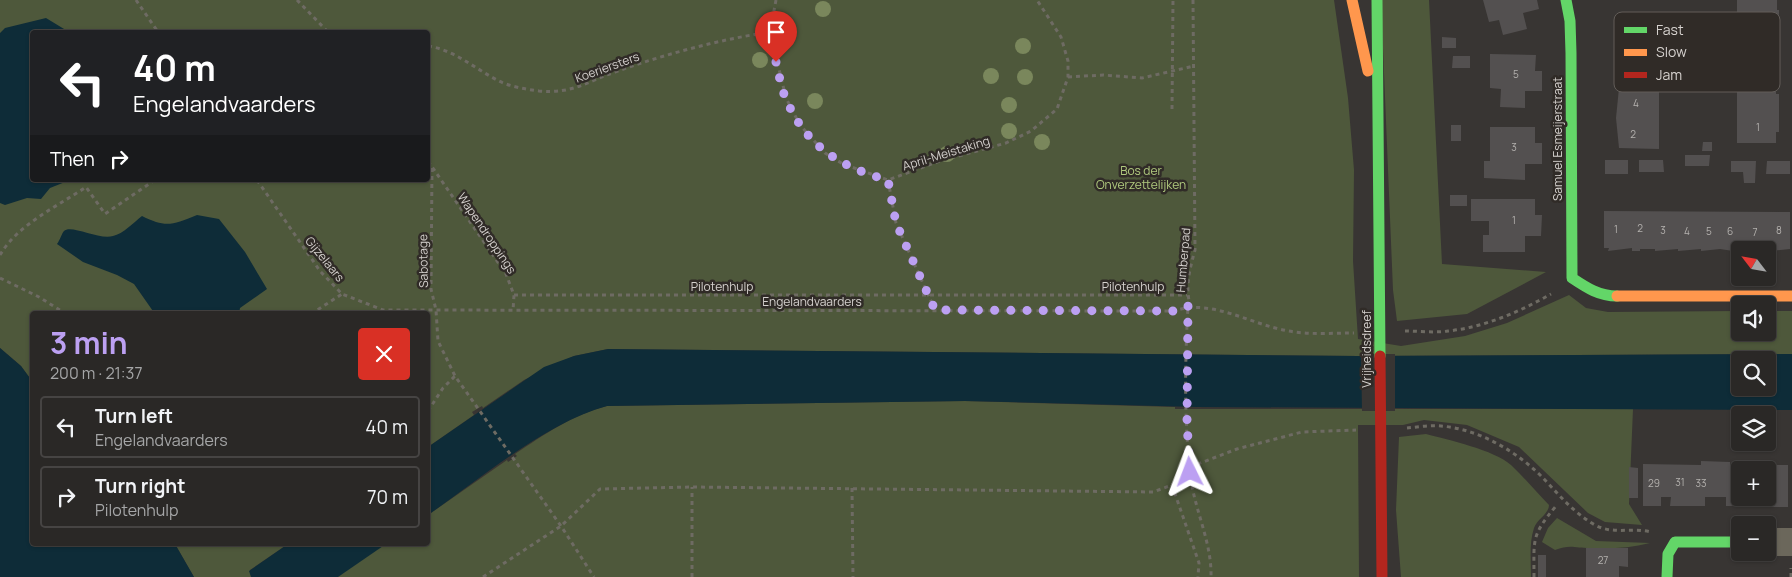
<!DOCTYPE html>
<html lang="en">
<head>
<meta charset="utf-8">
<style>
  body { margin:0; font-family:Manrope,sans-serif; background:#363432; color:#f1f3f6; height:100vh; display:flex; flex-direction:column; font-size:19px; white-space:nowrap }
  * { box-sizing:border-box; margin:0 }
  p { font-size:16px; color:#a5a6a7 }
  .icon { flex:none; width:28px; height:28px; fill:none; stroke:currentColor; stroke-width:2; stroke-linecap:round; stroke-linejoin:round }
  .map { position:relative; flex:1; overflow:hidden }
  .sheet { position:absolute; left:30px; top:311px; width:400px; height:235px; display:flex; flex-direction:column; background:#2a2826; border-radius:5px; box-shadow:0 1px 4px #0004,0 0 0 1px #464443 }
  .sheet>* { flex:none }
  .top-card { position:absolute; left:30px; top:30px; width:400px; height:152px; border-radius:5px; box-shadow:0 1px 4px #0004,0 0 0 1px #464443; background:#202124; color:#fff; overflow:hidden }
  .needle { width:32px; rotate:301deg }
  .fabs { position:absolute; left:1731px; top:241px; display:grid; gap:10px }
  .fabs a { display:grid; place-items:center; width:45px; height:45px; border-radius:5px; background:#2a2826; box-shadow:0 1px 4px #0004,0 0 0 1px #464443; font-size:25px }
  .pin { position:absolute; display:grid; place-items:center; width:42px; height:42px; color:#fff; margin:-51px -21px; border-radius:50% 50% 50% 0; rotate:-45deg; box-shadow:0 0 5px #0007 }
  .pin .icon { rotate:45deg }
  .me { position:absolute; width:55px; margin:-28px; rotate:357deg; stroke-linejoin:round; filter:drop-shadow(0 0 4px #0008) }
  .turn { display:flex; align-items:center; gap:18px; height:105px; padding:0 20px; font-size:22px }
  .turn .icon { width:65px; height:65px; stroke-width:2.5 }
  .turn b { display:block; font-size:35px; line-height:42px }
  .then { display:flex; align-items:center; height:48px; padding:0 20px; background:#0003; gap:10px; font-size:19px }
  .round { display:grid; place-items:center; flex:none; width:52px; height:52px; border-radius:5px; background:#363432 }
  .headline { display:flex; align-items:center; justify-content:space-between; height:85px; padding:0 20px }
  h1 { font-size:30px; font-weight:700; line-height:38px; color:#bca0f2 }
  ul { padding:0; list-style:none }
  li { display:flex; align-items:center; gap:15px; height:62px; margin:0 10px 8px; padding:0 10px; border:2px solid #464443; border-radius:5px }
  li div { flex:1 }
  li b { display:block; font-size:19px }
  li em { font-style:normal }
  .map>svg:first-child { display:block }
</style>
</head>
<body>
<div class="map">
<svg width="1792" height="577" viewBox="0 0 1792 577">
  <rect width="100%" height="100%" fill="#383533"/>
  <g fill="#4e583b" fill-rule="evenodd">
    <path d="M0,0H1334L1348,98L1354,170L1353,261L1358,339L1401,346L1465,336L1507,323L1569,295L1586,308L1608,312L1740,311V332H1768V311H1792V354L1358,356L608,349L574,356L524,380L483,408L482,406L472,412L474,415L428,447V314H32V381L21,366L0,348ZM32,32H428V180H32Z"/>
    <polygon points="1381,0 1429,0 1442,264 1546,272 1467,314 1397,321 1393,290"/>
    <path d="M965,401L1175,407V409H1633L1629,504L1642,525L1605,522L1588,513L1519,447L1467,425L1424,420L1403,425H1358L1359,577H335L385,544H428V515L507,460L508,462L517,456L515,454C545,434 572,415 607,406Z"/>
    <path d="M1426,434C1449,440 1494,450 1511,465C1524,477 1536,492 1549,505C1549,514 1537,519 1534,528C1529,543 1531,561 1531,577H1401L1396,510L1399,437Z"/>
    <path d="M1557,518L1596,541L1650,543C1630,548 1611,549 1590,548C1575,548 1570,544 1555,550L1542,542L1548,528Z"/>
    <polygon points="175,544 288,544 250,570 252,576 251,577 194,577"/>
  </g>
  <g fill="#0e2c38" fill-rule="evenodd">
    <polygon points="46,18 69,32 32,32 32,180 70,180 50,188 41,199 27,198 5,205 0,203 0,33 5,28"/>
    <path d="M197,215L219,219L245,252L267,289L240,308L239,314H155L134,284L117,275L83,262L57,244C60,240 62,233 64,231C71,224 98,240 113,236C123,234 134,222 142,216C166,228 172,225 197,215Z"/>
    <polygon points="0,348 21,366 32,381 32,544 175,544 194,577 0,577"/>
    <path d="M608,349L1358,356L1792,354V410L1197,407L965,401L607,406C547,422 480,479 428,515V447L544,367L574,356ZM1740,360H1768V388H1740Z"/>
    <polygon points="288,544 386,544 338,577 251,577 249,571"/>
  </g>
  <polygon fill="#383533" points="1361,354 1395,354 1395,411 1362,411"/>
  <g fill="#535050">
    <polygon points="1483,0 1537,0 1539,9 1523,13 1527,29 1503,35 1499,20 1489,22"/>
    <polygon points="1737,0 1777,0 1777,10 1779,10 1779,49 1776,49 1777,60 1737,60"/>
    <polygon points="1442,37 1456,38 1456,48 1442,48"/>
    <polygon points="1490,54 1536,55 1535,71 1542,71 1542,91 1525,91 1525,108 1500,107 1501,89 1490,88"/>
    <polygon points="1453,56 1470,56 1470,68 1452,68"/>
    <polygon points="1737,83 1776,83 1776,94 1779,94 1779,132 1776,132 1776,143 1737,143"/>
    <polygon points="1619,88 1659,88 1659,149 1619,148 1616,118"/>
    <rect x="1451" y="125" width="10" height="16"/>
    <polygon points="1490,127 1535,127 1535,143 1542,143 1542,164 1525,164 1525,180 1484,178 1484,161 1490,161"/>
    <polygon points="1703,142 1712,142 1712,151 1702,151"/>
    <polygon points="1685,155 1710,155 1709,166 1685,166"/>
    <rect x="1605" y="160" width="23" height="14"/>
    <polygon points="1639,160 1663,160 1664,172 1639,172"/>
    <polygon points="1731,161 1756,161 1755,183 1744,183 1743,172 1731,172"/>
    <polygon points="1767,161 1790,161 1790,174 1766,174"/>
    <rect x="1450" y="195" width="17" height="11"/>
    <polygon points="1471,199 1535,199 1535,215 1542,215 1541,236 1525,236 1525,252 1483,252 1483,235 1489,235 1489,221 1471,221"/>
    <polygon points="1604,211 1790,212 1790,249 1770,251 1770,249 1732,249 1733,251 1720,249 1701,251 1701,249 1678,251 1678,249 1655,251 1655,249 1640,249 1640,251 1632,251 1632,248 1608,251 1609,248 1604,248"/>
    <polygon points="1701,461 1730,462 1730,465 1788,465 1788,507 1770,507 1768,470 1740,470 1740,498 1760,498 1760,506 1726,506 1726,497 1705,497 1705,506 1670,506 1671,497 1661,497 1661,506 1643,506 1643,464 1701,465"/>
    <polygon points="1629,467 1638,468 1638,498 1629,498"/>
    <polygon points="1586,548 1628,548 1628,567 1619,566 1619,577 1586,577"/>
    <rect x="1538" y="555" width="8" height="22"/>
  </g>
  <g fill="none" stroke-linecap="round" stroke-linejoin="round">
    <g stroke="#6e6b63" stroke-width="3" stroke-dasharray="4 4" stroke-linecap="butt">
      <polyline points="136,0 158,32"/>
      <polyline points="297,0 328,32"/>
      <polyline points="776,0 770,32 786,98 800,125 825,153 843,164 888,180 937,162 1006,143 1031,131 1057,109 1068,77 1068,61 1061,37 1037,0"/>
      <path d="M1193,0L1195,250C1190,268 1185,286 1190,305L1188,306C1185,361 1184,417 1190,472C1193,507 1212,541 1211,577"/>
      <path d="M428,46C455,50 475,69 499,81C511,87 525,89 539,91C573,94 586,82 615,72C666,54 717,40 770,32"/>
      <polyline points="1068,77 1103,75 1142,78 1194,66"/>
      <polyline points="1172,109 1173,0"/>
      <polyline points="428,161 506,274 514,295 513,311"/>
      <polyline points="432,168 431,289 436,310 438,341 455,376 561,526 594,577"/>
      <path d="M257,180L320,271L342,294L383,310L1174,311C1212,298 1251,325 1289,331C1310,335 1333,333 1354,333"/>
      <polyline points="888,180 896,223 935,310"/>
      <path d="M0,255C17,225 58,206 86,187L105,214L155,180"/>
      <polyline points="0,278 39,297 66,314"/>
      <polyline points="514,295 1187,295"/>
      <polyline points="311,314 342,294"/>
      <path d="M1405,331C1419,331 1434,333 1448,331C1485,327 1519,312 1551,294"/>
      <polyline points="428,411 443,388 455,376"/>
      <path d="M1407,428C1418,427 1430,425 1441,426C1479,429 1518,452 1544,479C1560,496 1574,513 1595,525C1613,535 1632,527 1651,532"/>
      <polyline points="1190,467 1237,449 1302,432 1356,430"/>
      <polyline points="1172,485 1199,563 1198,577"/>
      <polyline points="852,488 853,577"/>
      <polyline points="483,577 561,526 600,489 692,487 1153,492 1172,485 1190,472"/>
      <polyline points="692,577 692,487"/>
      <path d="M1534,577C1534,539 1531,536 1556,506"/>
      <polyline points="1791,577 1791,568"/>
    </g>
    <polyline stroke="#6b675b" stroke-width="28" points="1768,542 1792,542"/>
    <g stroke="#63d668" stroke-width="11">
      <polyline points="1377,0 1380,356"/>
      <path d="M1566,0L1570,21L1571,53L1572,278C1587,288 1599,296 1617,296"/>
      <polyline points="1667,577 1668,554 1675,542 1740,542"/>
    </g>
    <g stroke="#ff974d" stroke-width="11">
      <polyline points="1352,0 1368,71"/>
      <polyline points="1617,296 1792,296"/>
    </g>
    <polyline stroke="#b3261e" stroke-width="11" points="1380,356 1382,577"/>
  </g>
  <g fill="#7a875c">
    <circle cx="823" cy="9" r="8"/>
    <circle cx="1023" cy="46" r="8"/>
    <circle cx="760" cy="60" r="8"/>
    <circle cx="991" cy="76" r="8"/>
    <circle cx="1025" cy="77" r="8"/>
    <circle cx="815" cy="101" r="8"/>
    <circle cx="1009" cy="105" r="8"/>
    <circle cx="1009" cy="131" r="8"/>
    <circle cx="1042" cy="142" r="8"/>
    <circle cx="947" cy="154" r="8"/>
  </g>
  <g fill="none" stroke-linecap="round" stroke-linejoin="round">
    <path stroke="#bca0f2" stroke-width="9" stroke-dasharray="0 16.2" d="M776,62C779,74 781,88 786,99C806,146 840,167 888,180L896,223L935,310L1174,311L1188,306L1187,423L1190,472"/>
  </g>
  <g text-anchor="middle" dominant-baseline="central" stroke-width="5" stroke-linejoin="round" paint-order="stroke">
    <g font-size="10" fill="#b4b1ae">
      <text x="1516" y="74">5</text>
      <text x="1636" y="103">4</text>
      <text x="1758" y="127">1</text>
      <text x="1633" y="134">2</text>
      <text x="1514" y="147">3</text>
      <text x="1514" y="220">1</text>
      <text x="1640" y="228">2</text>
      <text x="1616" y="229">1</text>
      <text x="1663" y="230">3</text>
      <text x="1779" y="230">8</text>
      <text x="1687" y="231">4</text>
      <text x="1709" y="231">5</text>
      <text x="1730" y="231">6</text>
      <text x="1755" y="232">7</text>
      <text x="1680" y="482">31</text>
      <text x="1654" y="483">29</text>
      <text x="1701" y="483">33</text>
      <text x="1603" y="560">27</text>
    </g>
    <g font-size="12" fill="#d5d1ce" stroke="#302b27">
      <text transform="translate(607 67) rotate(-20)">Koeriersters</text>
      <text transform="translate(1557 139) rotate(-90)">Samuel Esmeijerstraat</text>
      <text transform="translate(946 153) rotate(-17)">April-Meistaking</text>
      <text transform="translate(487 233) rotate(56)">Wapendroppings</text>
      <text transform="translate(325 259) rotate(51)">Gijzelaars</text>
      <text transform="translate(1183 260) rotate(-85)">Humberpad</text>
      <text transform="translate(423 261) rotate(-91)">Sabotage</text>
      <text x="722" y="286">Pilotenhulp</text>
      <text x="1133" y="286">Pilotenhulp</text>
      <text x="812" y="301">Engelandvaarders</text>
      <text transform="translate(1366 349) rotate(-90)">Vrijheidsdreef</text>
    </g>
    <g font-size="12" fill="#b0ca7e" stroke="#302b27">
      <text x="1141" y="170">Bos der<tspan x="1141" dy="14">Onverzettelijken</tspan></text>
    </g>
  </g>
  <rect x="1614" y="12" width="166" height="80" rx="8" fill="#302b27" stroke="#625d59" stroke-width="1"/>
  <rect x="1624" y="27" width="23" height="6" fill="#63d668"/>
  <rect x="1624" y="49" width="23" height="7" fill="#ff974d"/>
  <rect x="1624" y="72" width="23" height="6" fill="#b3261e"/>
  <g font-size="14" fill="#d5d1ce">
    <text x="1656" y="35">Fast</text>
    <text x="1656" y="57">Slow</text>
    <text x="1656" y="80">Jam</text>
  </g>
</svg>
<div class="fabs">
<a><svg class="needle" viewBox="-14 -14 28 28"><path d="M0-13l5 13h-10z" fill="#e53935"/><path d="M0 13l5-13h-10z" fill="#a5a6a7"/></svg></a>
<a><svg class="icon" aria-label="sound" viewBox="0 0 24 24"><path d="M4 9h4l5-4v14l-5-4H4zM17 9q2 3 0 6"/></svg></a>
<a><svg class="icon" aria-label="search" viewBox="0 0 24 24"><circle cx="10" cy="10" r="6"/><path d="M15 15l6 6"/></svg></a>
<a><svg class="icon" aria-label="layers" viewBox="0 0 24 24"><path d="M12 4l9 5-9 5-9-5zM3 14l9 5 9-5"/></svg></a>
<a>+</a>
<a>−</a>
</div>
<div class="pin" style="left:776px;top:62px;background:#d93025"><svg class="icon" aria-label="arrive" viewBox="0 0 24 24"><path d="M6 21V4h12l-3 4 3 4H6"/></svg></div>
<svg class="me" style="left:1190px;top:472px" viewBox="-20 -20 40 40"><path d="M0-17L14 15 0 8-14 15z" fill="#bca0f2" stroke="#fff" stroke-width="4"/></svg>
<div class="top-card">
<div class="turn"><svg class="icon" aria-label="left" viewBox="0 0 24 24"><path d="M17 20v-9H6M10 6l-5 5 5 5"/></svg><div><b>40 m</b>Engelandvaarders</div></div>
<div class="then">Then<svg class="icon" aria-label="right" viewBox="0 0 24 24"><path d="M7 20v-9h11M14 6l5 5-5 5"/></svg></div>
</div>
<section class="sheet">
<div class="headline"><div><h1>3 min</h1><p>200 m · 21:37</p></div><a class="round" style="background:#d93025;color:#fff"><svg class="icon" aria-label="close" viewBox="0 0 24 24"><path d="M6 6l12 12M18 6L6 18"/></svg></a></div>
<ul>
<li><svg class="icon" aria-label="left" viewBox="0 0 24 24"><path d="M17 20v-9H6M10 6l-5 5 5 5"/></svg><div><b>Turn left</b><p>Engelandvaarders</p></div><em>40 m</em></li>
<li><svg class="icon" aria-label="right" viewBox="0 0 24 24"><path d="M7 20v-9h11M14 6l5 5-5 5"/></svg><div><b>Turn right</b><p>Pilotenhulp</p></div><em>70 m</em></li>
</ul>
</section>
</div>
</body>
</html>
